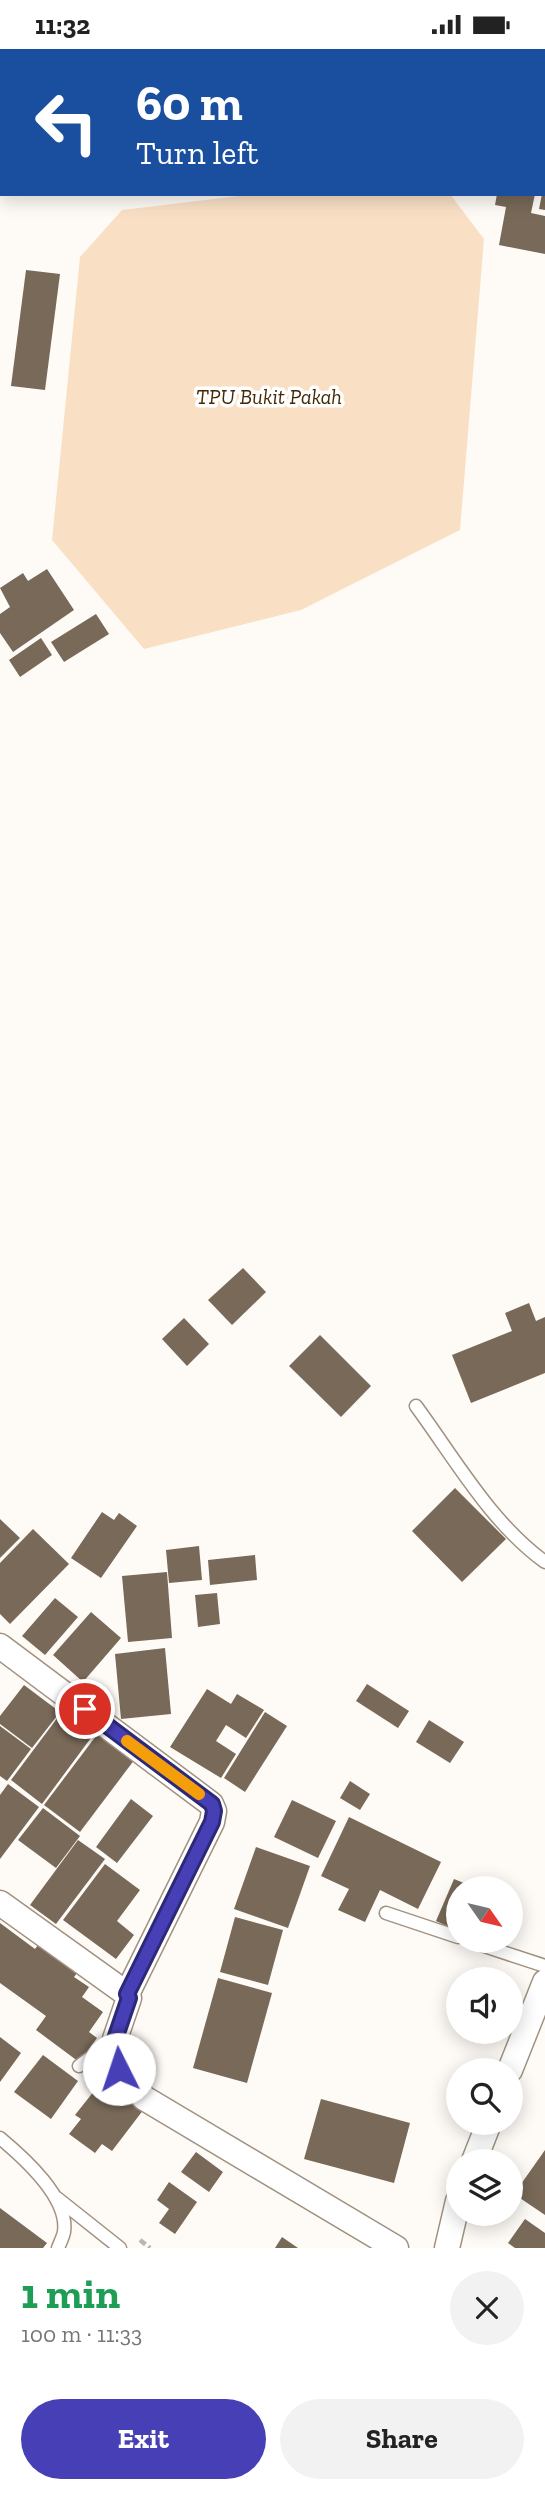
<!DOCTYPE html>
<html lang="en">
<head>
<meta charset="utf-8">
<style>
  body { margin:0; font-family:"Zilla Slab",serif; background:#f2f2f2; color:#222; height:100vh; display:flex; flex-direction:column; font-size:26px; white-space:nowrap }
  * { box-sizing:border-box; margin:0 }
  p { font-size:23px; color:#767676 }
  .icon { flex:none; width:38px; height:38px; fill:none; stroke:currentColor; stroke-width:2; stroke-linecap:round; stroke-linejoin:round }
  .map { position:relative; height:2199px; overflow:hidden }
  .side { display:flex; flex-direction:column; background:#fff; flex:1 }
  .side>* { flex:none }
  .hud { position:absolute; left:0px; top:0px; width:546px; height:147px; box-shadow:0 4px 18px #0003; background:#1a4fa0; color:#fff; overflow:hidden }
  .needle { width:46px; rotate:124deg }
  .fabs { position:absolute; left:446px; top:1827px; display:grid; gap:14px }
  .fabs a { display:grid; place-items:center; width:77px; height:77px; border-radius:50%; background:#fff; box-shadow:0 4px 18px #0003; font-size:35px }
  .pin { position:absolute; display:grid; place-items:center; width:60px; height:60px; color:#fff; margin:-30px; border:4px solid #fff; border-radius:50%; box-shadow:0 2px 7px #0007 }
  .me { position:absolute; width:77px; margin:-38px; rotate:356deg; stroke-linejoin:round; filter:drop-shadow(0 0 5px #0008) }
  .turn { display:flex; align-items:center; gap:24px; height:147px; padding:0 21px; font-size:32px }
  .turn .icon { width:91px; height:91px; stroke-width:2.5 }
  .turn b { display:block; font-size:49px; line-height:60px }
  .round { display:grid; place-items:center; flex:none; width:74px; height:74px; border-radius:37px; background:#f2f2f2 }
  .summary { display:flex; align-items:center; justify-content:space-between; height:119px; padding:0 21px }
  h1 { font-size:42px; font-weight:700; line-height:52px; color:#1e9e55 }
  .cta { display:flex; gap:14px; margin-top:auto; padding:14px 21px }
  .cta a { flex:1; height:80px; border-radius:42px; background:#463fb5; color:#fff; font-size:28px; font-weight:700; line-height:80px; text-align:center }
  .cta a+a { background:#f2f2f2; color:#222 }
  .status { display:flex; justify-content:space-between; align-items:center; height:49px; padding:0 35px; background:#fff; direction:ltr }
  .status svg { height:19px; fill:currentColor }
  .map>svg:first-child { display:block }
</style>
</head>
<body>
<div class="status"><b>11:32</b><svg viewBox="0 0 49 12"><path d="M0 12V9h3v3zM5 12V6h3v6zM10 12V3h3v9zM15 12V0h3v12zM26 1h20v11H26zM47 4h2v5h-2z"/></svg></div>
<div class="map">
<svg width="545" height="2199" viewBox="0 0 545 2199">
  <rect width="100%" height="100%" fill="#fefbf7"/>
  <polygon fill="#f9e0c5" points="257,145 450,145 484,190 460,481 301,561 144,600 52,491 80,208 122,161"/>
  <g fill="#786958">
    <polygon points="497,145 535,145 531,164 545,167 545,205 499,196 506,158 495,156"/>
    <polygon points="542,145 545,145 545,161 539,160"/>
    <polygon points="26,221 60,225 45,341 11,337"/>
    <polygon points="47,520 74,561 13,603 0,584 0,565 10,558 0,539 23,524 28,532"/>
    <polygon points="96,565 109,585 64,613 51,593"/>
    <polygon points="41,589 52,606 20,628 9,611"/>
    <polygon points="243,1219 266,1243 232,1276 208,1251"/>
    <polygon points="529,1254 536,1272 545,1268 545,1324 471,1354 452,1306 512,1282 505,1264"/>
    <polygon points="184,1269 209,1295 187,1317 162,1290"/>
    <polygon points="320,1286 371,1337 341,1368 289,1317"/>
    <polygon points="455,1439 506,1490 462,1533 412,1482"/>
    <polygon points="102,1463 114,1471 119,1464 137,1477 101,1529 71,1509"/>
    <polygon points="0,1470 20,1489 0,1509"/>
    <polygon points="33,1480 69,1515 10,1575 0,1565 0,1514"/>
    <polygon points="199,1497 202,1531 169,1534 166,1501"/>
    <polygon points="255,1506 257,1531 210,1536 208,1511"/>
    <polygon points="167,1523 172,1589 128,1593 122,1527"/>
    <polygon points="217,1544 220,1575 198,1578 195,1546"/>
    <polygon points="55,1549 78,1568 45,1606 22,1587"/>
    <polygon points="91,1563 121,1589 83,1633 53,1606"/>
    <polygon points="165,1599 171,1665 121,1670 115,1605"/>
    <polygon points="367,1635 409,1662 398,1679 356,1652"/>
    <polygon points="24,1636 60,1663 32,1699 0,1675 0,1667"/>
    <polygon points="207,1640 231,1655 237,1645 264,1661 246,1689 226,1676 216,1692 236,1705 221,1729 170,1698"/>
    <polygon points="265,1663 287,1677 245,1743 224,1729"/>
    <polygon points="61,1664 78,1677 85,1667 99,1678 42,1755 11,1731"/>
    <polygon points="429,1671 464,1693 450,1714 416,1693"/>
    <polygon points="0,1677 31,1700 7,1732 0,1727"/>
    <polygon points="99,1683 135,1710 80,1783 44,1756"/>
    <polygon points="350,1732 370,1745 360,1761 340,1749"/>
    <polygon points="8,1735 39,1758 0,1810 0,1746"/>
    <polygon points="131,1750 153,1767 117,1814 96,1798"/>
    <polygon points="292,1751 336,1772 318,1809 274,1788"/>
    <polygon points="43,1759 80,1787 56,1819 18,1791"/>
    <polygon points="349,1768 441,1813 418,1860 380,1841 365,1873 338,1861 349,1840 321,1827"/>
    <polygon points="78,1791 105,1810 56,1875 30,1856"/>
    <polygon points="256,1798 310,1817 288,1879 234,1860"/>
    <polygon points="105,1815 140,1841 117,1872 134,1886 116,1910 63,1871"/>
    <polygon points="454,1830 476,1839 458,1839 458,1882 436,1872"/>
    <polygon points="235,1868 283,1881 268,1936 220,1923"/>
    <polygon points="0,1874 35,1900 42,1891 81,1919 74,1928 89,1938 82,1948 103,1963 89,1983 97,1989 79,2013 36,1981 46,1967 0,1934"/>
    <polygon points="218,1929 272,1944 247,2034 193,2019"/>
    <polygon points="0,1988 21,2004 0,2033"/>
    <polygon points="43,2006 78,2032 51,2070 14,2043"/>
    <polygon points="98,2037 119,2052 124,2045 144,2060 112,2102 102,2095 95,2104 69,2085 81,2070 75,2066"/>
    <polygon points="321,2050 410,2074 394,2134 304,2110"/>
    <polygon points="545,2101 545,2166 514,2145"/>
    <polygon points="196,2103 223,2123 209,2143 181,2123"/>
    <polygon points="169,2133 197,2153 175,2185 159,2174 169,2160 157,2151"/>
    <polygon points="0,2159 47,2194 43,2199 0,2199"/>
    <polygon points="525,2170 545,2184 545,2199 515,2199 508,2194"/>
    <polygon points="282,2188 298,2199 275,2199"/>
  </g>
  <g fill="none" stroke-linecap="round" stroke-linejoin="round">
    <g stroke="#a19180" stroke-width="15">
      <g id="lane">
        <path d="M416,1357C455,1410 491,1474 545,1513"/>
        <polyline points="386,1864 458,1888"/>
        <polyline points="469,1892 545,1917"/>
        <polyline points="79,2017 115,1990"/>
        <path d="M0,2089C24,2109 69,2149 64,2183C63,2188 60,2194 58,2199"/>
        <polyline points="57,2149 120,2199"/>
      </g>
    </g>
    <g stroke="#a19180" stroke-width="27">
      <g id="street">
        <polyline points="160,0 160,2"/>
        <polyline points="312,0 312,2"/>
        <polyline points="0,1597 211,1755 214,1762 212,1773 127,1945"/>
        <polyline points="0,1854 127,1945 129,1949 115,1990 119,2020 144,2049 396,2199"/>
        <polyline points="510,2021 545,1933"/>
        <polyline points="474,2112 489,2074"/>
        <polyline points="447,2199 458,2152"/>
      </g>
    </g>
    <g stroke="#d7d5d4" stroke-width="41">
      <g id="highway">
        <polyline points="544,23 545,23"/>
        <polyline points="0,32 2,32"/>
        <polyline points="544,58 545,58"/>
        <polyline points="0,69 2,69"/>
      </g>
    </g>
    <polyline stroke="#bab6b1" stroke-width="4.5" stroke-dasharray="7 3.5" stroke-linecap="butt" points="140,2191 150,2199"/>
    <use href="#lane" stroke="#fff" stroke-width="12"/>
    <use href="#street" stroke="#fff" stroke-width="24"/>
    <use href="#highway" stroke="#dd8d16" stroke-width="38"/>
  </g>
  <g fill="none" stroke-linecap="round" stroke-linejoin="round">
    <g stroke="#2e2976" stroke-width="18">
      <polyline id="route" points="85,1660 212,1755 214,1762 212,1773 127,1945 129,1949 115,1990 119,2020"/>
    </g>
    <use href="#route" stroke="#463fb5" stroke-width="12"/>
    <polyline stroke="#f59e0b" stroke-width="12" points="127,1692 199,1745"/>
  </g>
  <g text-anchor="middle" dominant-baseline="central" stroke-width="7" stroke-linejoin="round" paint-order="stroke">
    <g font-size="21" font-style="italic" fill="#442905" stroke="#fff">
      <text x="269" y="347">TPU Bukit Pakah</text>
    </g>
  </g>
</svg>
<div class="fabs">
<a><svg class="needle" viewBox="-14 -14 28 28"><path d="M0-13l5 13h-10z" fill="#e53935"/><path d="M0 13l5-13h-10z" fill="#767676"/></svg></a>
<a><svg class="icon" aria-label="sound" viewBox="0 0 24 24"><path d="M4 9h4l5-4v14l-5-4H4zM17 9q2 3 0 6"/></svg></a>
<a><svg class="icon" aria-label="search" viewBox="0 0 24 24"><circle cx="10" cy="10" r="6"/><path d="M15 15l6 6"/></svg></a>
<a><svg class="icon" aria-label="layers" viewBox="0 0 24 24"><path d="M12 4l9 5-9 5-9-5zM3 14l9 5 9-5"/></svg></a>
</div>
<div class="pin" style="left:85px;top:1660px;background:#d93025"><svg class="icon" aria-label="arrive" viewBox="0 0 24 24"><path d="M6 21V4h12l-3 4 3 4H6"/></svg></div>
<svg class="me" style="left:119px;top:2020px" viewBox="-20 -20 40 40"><circle r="19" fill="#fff"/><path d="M0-13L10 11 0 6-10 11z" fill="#463fb5"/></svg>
<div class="hud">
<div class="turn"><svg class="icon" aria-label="left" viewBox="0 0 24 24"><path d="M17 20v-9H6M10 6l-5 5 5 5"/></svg><div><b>60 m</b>Turn left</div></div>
</div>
</div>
<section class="side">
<div class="summary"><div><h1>1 min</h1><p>100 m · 11:33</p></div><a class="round"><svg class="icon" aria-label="close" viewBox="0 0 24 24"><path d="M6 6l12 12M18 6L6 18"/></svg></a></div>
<div class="cta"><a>Exit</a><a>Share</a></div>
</section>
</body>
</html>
